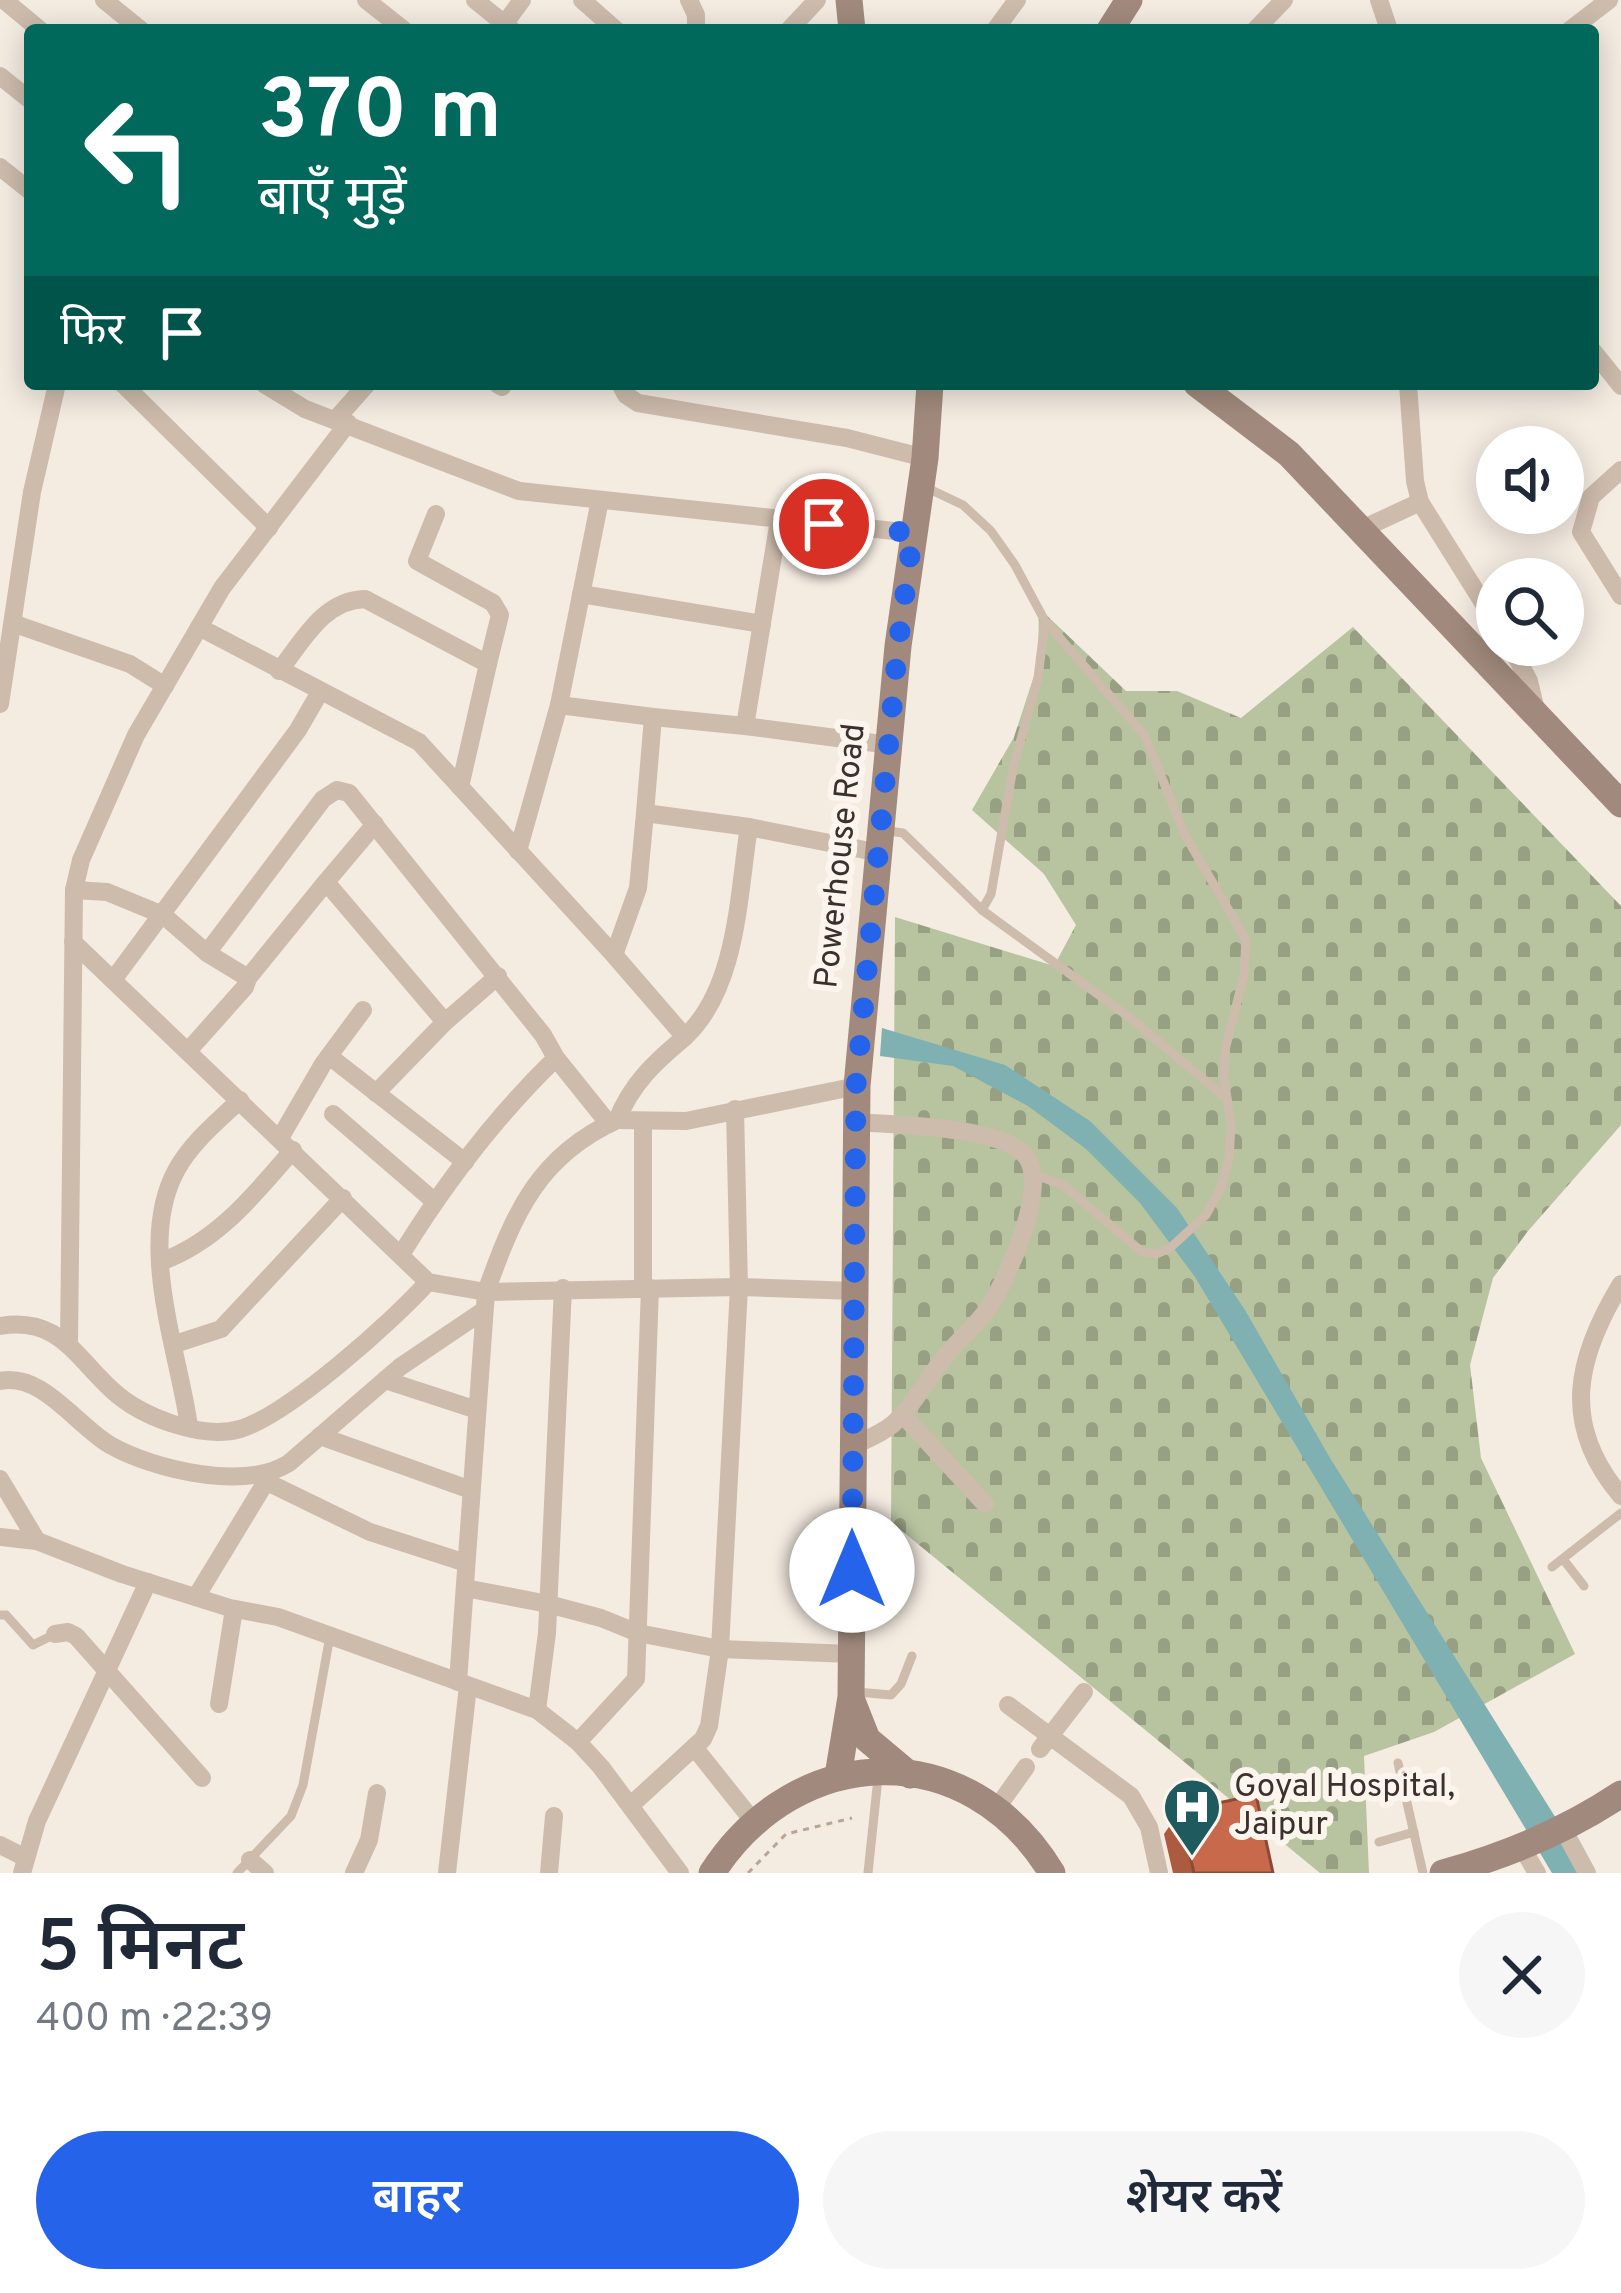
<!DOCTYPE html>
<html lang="hi">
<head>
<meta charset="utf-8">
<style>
  body { margin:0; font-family:Overpass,"Noto Sans Devanagari",sans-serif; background:#f6f6f7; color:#1f2937; height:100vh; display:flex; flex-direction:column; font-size:45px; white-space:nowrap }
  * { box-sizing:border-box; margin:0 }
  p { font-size:39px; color:#747a83 }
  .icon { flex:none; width:66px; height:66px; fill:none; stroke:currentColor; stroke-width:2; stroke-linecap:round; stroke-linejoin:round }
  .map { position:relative; height:1873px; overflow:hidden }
  .sheet { display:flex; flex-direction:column; background:#fff; flex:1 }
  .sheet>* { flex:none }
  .guide { position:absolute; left:24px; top:24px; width:1575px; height:366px; border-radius:12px; box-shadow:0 6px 30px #0003; background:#00695c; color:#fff; overflow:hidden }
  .tools { position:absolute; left:1476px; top:426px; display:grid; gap:24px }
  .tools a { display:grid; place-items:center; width:108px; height:108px; border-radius:50%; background:#fff; box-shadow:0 6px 30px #0003; font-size:60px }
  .pin { position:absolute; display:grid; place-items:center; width:102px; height:102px; color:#fff; margin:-51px; border:6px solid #fff; border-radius:50%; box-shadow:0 3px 12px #0007 }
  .me { position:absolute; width:132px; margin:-66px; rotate:0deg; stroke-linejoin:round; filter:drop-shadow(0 0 9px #0008) }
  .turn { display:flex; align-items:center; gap:42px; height:252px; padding:0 36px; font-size:54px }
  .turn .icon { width:156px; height:156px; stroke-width:2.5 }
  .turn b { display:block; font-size:84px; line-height:102px }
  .then { display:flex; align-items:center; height:114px; padding:0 36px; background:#0003; gap:24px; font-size:45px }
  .round { display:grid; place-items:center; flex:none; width:126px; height:126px; border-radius:63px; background:#f6f6f7 }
  .summary { display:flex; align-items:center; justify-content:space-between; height:204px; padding:0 36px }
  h1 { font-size:72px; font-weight:600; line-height:90px }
  .cta { display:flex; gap:24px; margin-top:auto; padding:24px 36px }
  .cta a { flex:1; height:138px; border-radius:72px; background:#2563eb; color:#fff; font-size:48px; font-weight:600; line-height:138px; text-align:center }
  .cta a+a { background:#f6f6f7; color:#1f2937 }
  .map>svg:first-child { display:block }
</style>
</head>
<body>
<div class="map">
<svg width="1621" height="1873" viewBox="0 0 1621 1873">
  <defs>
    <pattern id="cemetery-stones" width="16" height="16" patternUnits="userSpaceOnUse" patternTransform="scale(3)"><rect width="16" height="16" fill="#b8c4a0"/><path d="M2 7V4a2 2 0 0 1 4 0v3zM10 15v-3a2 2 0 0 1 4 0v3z" fill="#97a083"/></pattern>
  </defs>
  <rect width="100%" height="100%" fill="#f4ebe1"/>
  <polygon fill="url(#cemetery-stones)" points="1039,608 1126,691 1177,691 1241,718 1353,627 1621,906 1621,1125 1528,1231 1493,1278 1470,1365 1481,1458 1575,1654 1434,1732 1364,1756 1369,1873 1320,1873 891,1522 895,917 1054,966 1076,925 1044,874 972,810 1014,737 1038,664"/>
  <polygon fill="#7fb0b2" points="882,1028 1005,1065 1090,1121 1177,1208 1245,1310 1330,1458 1554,1815 1584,1873 1552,1873 1195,1277 1140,1203 1086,1149 1028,1106 953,1066 880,1056"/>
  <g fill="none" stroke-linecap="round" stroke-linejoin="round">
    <polyline stroke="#b9a596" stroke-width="3" stroke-dasharray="6 6" stroke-linecap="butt" points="748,1873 786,1834 852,1818"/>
    <g stroke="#cdbbac" stroke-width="9">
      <polyline points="882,830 903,833 982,910 991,894 1013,768 1038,678 1045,621 1015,565 991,531 963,505 925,487"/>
      <polyline points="982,910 1129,1017 1227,1099"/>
      <polyline points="1033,1174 1063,1185 1142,1252 1156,1254 1170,1248 1206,1215 1221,1187 1229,1159 1231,1125 1224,1078 1225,1050 1244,975 1246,940 1185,835 1145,736 1045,621"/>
      <polyline points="1563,1559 1584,1586"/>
      <polyline points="1552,1567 1621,1513"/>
      <polyline points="0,1615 6,1615 33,1645 55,1634"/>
      <polyline points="857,1692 891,1695 901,1684 912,1656"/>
      <polyline points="1398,1763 1423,1873"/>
      <polyline points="1379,1842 1414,1832"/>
      <polyline points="237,1873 291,1816 303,1785 330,1636"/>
      <polyline points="868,1873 878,1778"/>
    </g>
    <g stroke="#cdbbac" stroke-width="18">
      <polyline points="4,0 40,30"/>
      <polyline points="104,0 141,30"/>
      <polyline points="366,0 404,30"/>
      <polyline points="475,0 512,30"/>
      <polyline points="582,0 616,30"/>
      <polyline points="689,0 696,15 696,30"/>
      <polyline points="1379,0 1389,30"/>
      <polyline points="500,30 522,0"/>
      <polyline points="789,30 817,0"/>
      <polyline points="995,30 1017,0"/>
      <polyline points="1255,30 1284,0"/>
      <polyline points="1570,30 1609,0"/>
      <polyline points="0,76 30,100"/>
      <polyline points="0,167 30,191"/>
      <polyline points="1593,351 1621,386"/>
      <polyline points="123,384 269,528"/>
      <polyline points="264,384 305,409 519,491 913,533"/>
      <polyline points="497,384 502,387"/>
      <polyline points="620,384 626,395 638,403 847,438 925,458"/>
      <polyline points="1408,384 1415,481 1420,502 1497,625"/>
      <polyline points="337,418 367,384"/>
      <polyline points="1621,470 1591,497 1581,532 1621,596"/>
      <polyline points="436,514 417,561 493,603 500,615 488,664"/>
      <polyline points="1362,529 1420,502"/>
      <polyline points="581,594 762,624"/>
      <polyline points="15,624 130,664 165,686"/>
      <polyline points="199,627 419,742 614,955 638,888 645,813 749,827 880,853"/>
      <polyline points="1510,645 1529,681 1536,710"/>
      <path d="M279,671C303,641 323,600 365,599L488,664L460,787"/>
      <polyline points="0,704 32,492 57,384"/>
      <polyline points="559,705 600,500"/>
      <polyline points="745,726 890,745"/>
      <polyline points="645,813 653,717 745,726 779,520"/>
      <polyline points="518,851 559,705 653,717"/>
      <polyline points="326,882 375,824"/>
      <polyline points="74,890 107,892 163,915 207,953 248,978 245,987 188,1051"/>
      <polyline points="73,942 428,1282 486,1292 739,1287 854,1291"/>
      <path d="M207,953L323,799L337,790L349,793L543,1035L556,1058C496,1116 446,1182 402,1253"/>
      <path d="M614,955L685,1037C738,987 738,895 749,827"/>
      <polyline points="248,978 326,882 445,1022"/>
      <polyline points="113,980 298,730 320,692"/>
      <path d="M685,1037C655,1062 632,1083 617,1120L686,1121L857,1086"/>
      <polyline points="329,1056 465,1162"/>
      <polyline points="556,1058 609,1124"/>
      <polyline points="376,1093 445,1022 498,976"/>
      <polyline points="333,1114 434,1201"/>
      <polyline points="643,1122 643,1287"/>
      <polyline points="280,1138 323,1064 363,1010"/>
      <path d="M160,1262C217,1242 254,1195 293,1150"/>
      <path d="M1621,1284C1576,1358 1560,1424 1621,1496"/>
      <path d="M0,1326C58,1316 75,1356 112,1390C141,1417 202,1440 240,1429C288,1415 393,1321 428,1282"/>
      <polyline points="69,1344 74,890 81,860 136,735 222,588 348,423"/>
      <polyline points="175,1344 221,1329 343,1198"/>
      <polyline points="385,1380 477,1410"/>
      <path d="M0,1381C42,1372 76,1425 110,1445C154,1470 245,1491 289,1463L400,1367L483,1311"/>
      <polyline points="902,1414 985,1504"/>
      <path d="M189,1426C178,1349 136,1242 177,1169C192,1142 218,1121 240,1100"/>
      <polyline points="320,1436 471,1490"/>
      <path d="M853,1446C867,1439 881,1434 893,1424C914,1405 926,1380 944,1358C957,1341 974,1328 987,1310C1006,1283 1051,1183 1025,1155C999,1126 894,1125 855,1122"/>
      <polyline points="0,1479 37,1541"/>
      <polyline points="267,1482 370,1532 466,1563"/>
      <polyline points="0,1537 37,1541 122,1574 230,1608 278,1617 537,1710 578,1742 601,1767 680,1873"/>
      <polyline points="465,1588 548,1604 601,1618 638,1633 720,1649 851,1654"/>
      <polyline points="196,1597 270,1475"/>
      <polyline points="55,1634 68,1632 76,1636 202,1778"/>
      <path d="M458,1682L486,1292C514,1213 538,1156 617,1120"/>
      <polyline points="219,1704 234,1609"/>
      <polyline points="1008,1705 1131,1796 1149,1827 1159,1873"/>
      <polyline points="537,1710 547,1633 563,1288"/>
      <polyline points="578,1742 636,1679 650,1288"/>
      <polyline points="694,1747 753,1821"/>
      <polyline points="1040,1749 1084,1692"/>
      <polyline points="631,1805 703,1739 709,1726 720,1649 739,1287 735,1109"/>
      <polyline points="996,1809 1026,1767"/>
      <polyline points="1562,1827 1587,1873"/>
      <polyline points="0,1845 26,1858"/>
      <polyline points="1521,1846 1537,1873"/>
      <polyline points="250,1860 265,1873"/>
      <polyline points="22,1873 37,1821 148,1582"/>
      <polyline points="354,1873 369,1840 377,1793"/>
      <polyline points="447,1873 468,1686"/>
      <polyline points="549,1873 554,1816"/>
    </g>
    <g stroke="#a18a7d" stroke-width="27">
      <polyline points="849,0 852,30"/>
      <polyline points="1110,30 1129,0"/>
      <polyline points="1197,384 1289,454 1621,804"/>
      <polyline points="852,1701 867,1739 910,1775"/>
      <polyline points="838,1776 851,1697 857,1086 898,646 925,458 930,384"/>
      <path d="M712,1873C797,1741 969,1735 1052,1873"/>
      <path d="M1443,1873C1505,1856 1567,1830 1621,1794"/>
    </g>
  </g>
  <polygon fill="#ac5a40" points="1180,1811 1273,1873 1173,1873 1164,1834"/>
  <polygon fill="#c8694b" stroke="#8c4a34" stroke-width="3" points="1256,1795 1273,1873 1194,1873 1180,1811"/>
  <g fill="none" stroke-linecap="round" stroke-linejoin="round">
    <polyline stroke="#2563eb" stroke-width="21" stroke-dasharray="0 37.8" points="824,524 913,533 898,646 856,1086 852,1570"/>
  </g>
  <defs>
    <g id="hospital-pin" transform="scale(3)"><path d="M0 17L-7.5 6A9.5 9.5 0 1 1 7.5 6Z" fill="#1f5a5e" stroke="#fbf5ee"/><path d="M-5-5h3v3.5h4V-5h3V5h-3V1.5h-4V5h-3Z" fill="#fff"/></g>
  </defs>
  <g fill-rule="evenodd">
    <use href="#hospital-pin" x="1192" y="1807"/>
  </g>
  <g text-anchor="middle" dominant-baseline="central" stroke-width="12" stroke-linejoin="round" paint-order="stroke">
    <g font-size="33" fill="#3b302b" stroke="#fbf5ee">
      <text transform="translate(842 856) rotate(-84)">Powerhouse Road</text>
    </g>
    <g font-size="33" fill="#3b302b" stroke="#fbf5ee" text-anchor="start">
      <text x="1234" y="1788">Goyal Hospital,<tspan x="1234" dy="38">Jaipur</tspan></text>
    </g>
  </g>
</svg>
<div class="tools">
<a><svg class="icon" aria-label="sound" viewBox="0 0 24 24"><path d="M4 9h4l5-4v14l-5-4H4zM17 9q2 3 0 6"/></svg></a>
<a><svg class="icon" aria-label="search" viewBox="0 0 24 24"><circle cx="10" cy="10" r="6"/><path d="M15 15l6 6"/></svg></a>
</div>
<div class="pin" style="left:824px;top:524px;background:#d93025"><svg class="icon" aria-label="arrive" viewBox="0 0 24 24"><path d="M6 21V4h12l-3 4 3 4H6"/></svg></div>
<svg class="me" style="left:852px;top:1570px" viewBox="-20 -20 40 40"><circle r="19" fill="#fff"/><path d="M0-13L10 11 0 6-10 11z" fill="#2563eb"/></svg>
<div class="guide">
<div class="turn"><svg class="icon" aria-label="left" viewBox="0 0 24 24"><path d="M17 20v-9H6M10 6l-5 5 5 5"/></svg><div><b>370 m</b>बाएँ मुड़ें</div></div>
<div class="then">फिर<svg class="icon" aria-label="arrive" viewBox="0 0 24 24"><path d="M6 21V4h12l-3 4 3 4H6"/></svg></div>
</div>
</div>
<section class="sheet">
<div class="summary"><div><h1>5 मिनट</h1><p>400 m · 22:39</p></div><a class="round"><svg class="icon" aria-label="close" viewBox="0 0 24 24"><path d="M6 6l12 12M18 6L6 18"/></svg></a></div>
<div class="cta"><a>बाहर</a><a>शेयर करें</a></div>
</section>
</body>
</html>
